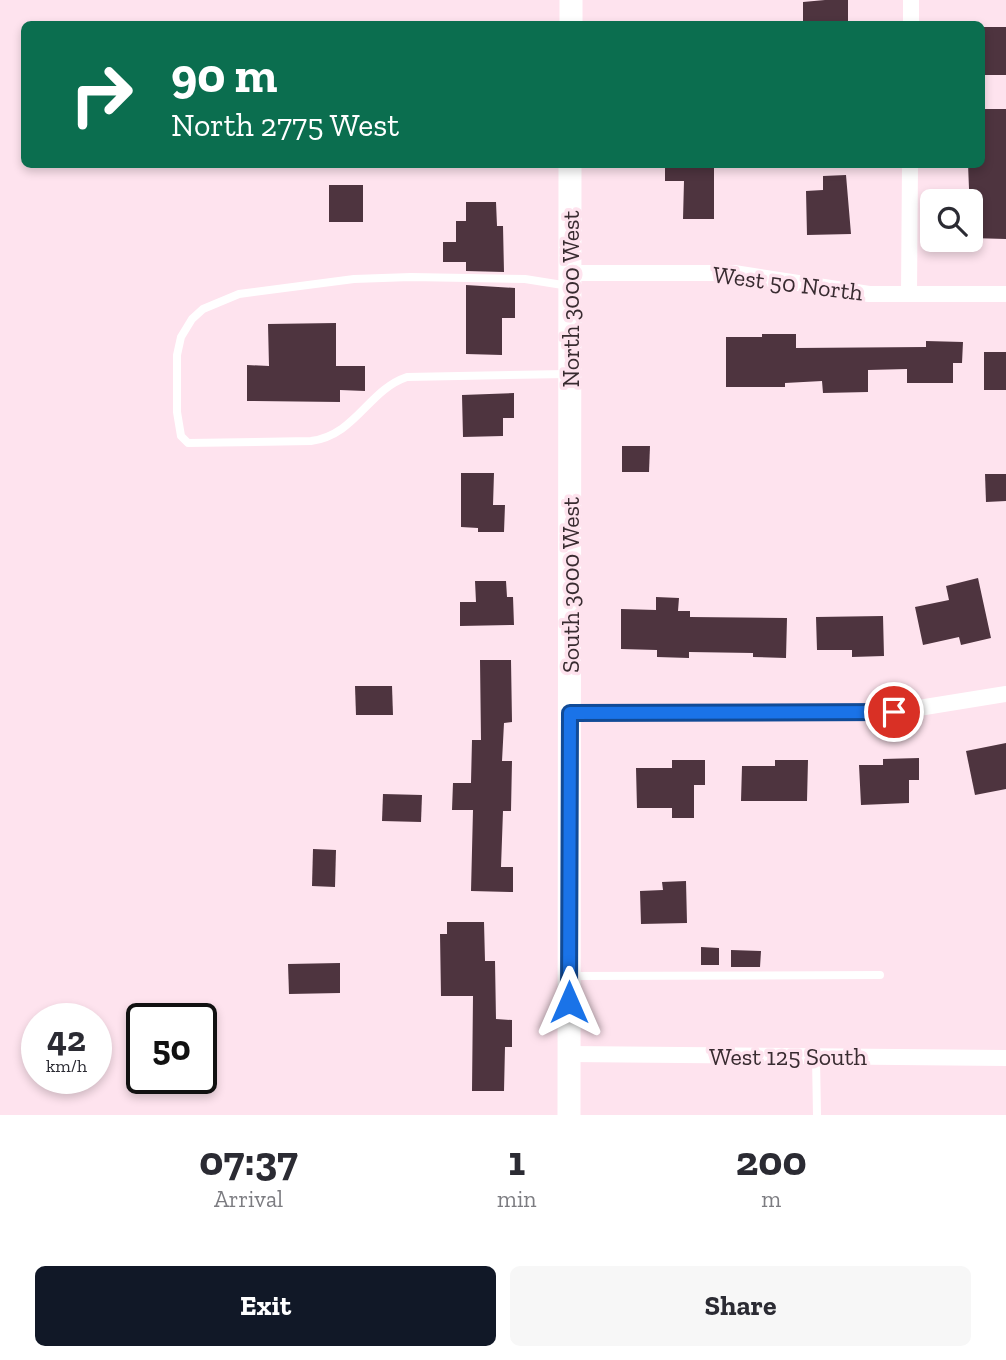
<!DOCTYPE html>
<html lang="en">
<head>
<meta charset="utf-8">
<style>
  body { margin:0; font-family:"Zilla Slab",serif; background:#f7f7f7; color:#2b2b33; height:100vh; display:flex; flex-direction:column; font-size:26px; white-space:nowrap }
  * { box-sizing:border-box; margin:0 }
  p { font-size:23px; color:#7c7c81 }
  .icon { flex:none; width:38px; height:38px; fill:none; stroke:currentColor; stroke-width:2; stroke-linecap:round; stroke-linejoin:round }
  .map { position:relative; height:1115px; overflow:hidden }
  .details { display:flex; flex-direction:column; background:#fff; flex:1 }
  .details>* { flex:none }
  .hud { position:absolute; left:21px; top:21px; width:964px; height:147px; border-radius:10px; box-shadow:0 4px 10px #0003; background:#0b6e4f; color:#fff; overflow:hidden }
  .tools { position:absolute; left:920px; top:189px; display:grid; gap:14px }
  .tools a { display:grid; place-items:center; width:63px; height:63px; border-radius:10px; background:#fff; box-shadow:0 4px 10px #0003; font-size:35px }
  .speed { position:absolute; left:21px; top:1003px; display:flex; gap:14px; font-size:35px; font-weight:700; text-align:center }
  .speed>* { display:grid; place-content:center; width:91px; height:91px; border-radius:50%; background:#fff; box-shadow:0 4px 10px #0003; line-height:1 }
  .speed small { font-size:18px; font-weight:400 }
  .speed .limit { border:4px solid #111; border-radius:10px; background:#fff; color:#111 }
  .pin { position:absolute; display:grid; place-items:center; width:60px; height:60px; color:#fff; margin:-30px; border:4px solid #fff; border-radius:50%; box-shadow:0 2px 7px #0007 }
  .me { position:absolute; width:77px; margin:-38px; rotate:0deg; stroke-linejoin:round; filter:drop-shadow(0 0 5px #0008) }
  .turn { display:flex; align-items:center; gap:24px; height:147px; padding:0 35px; font-size:32px }
  .turn .icon { width:91px; height:91px; stroke-width:2.5 }
  .turn b { display:block; font-size:49px; line-height:60px }
  .eta { display:flex; justify-content:space-evenly; align-items:center; height:119px; text-align:center }
  .eta b { font-size:42px; font-weight:700; line-height:49px }
  .action { display:flex; gap:14px; margin-top:auto; padding:14px 35px }
  .action a { flex:1; height:80px; border-radius:10px; background:#111827; color:#fff; font-size:28px; font-weight:700; line-height:80px; text-align:center }
  .action a+a { background:#f7f7f7; color:#2b2b33 }
  .map>svg:first-child { display:block }
</style>
</head>
<body>
<div class="map">
<svg width="1006" height="1115" viewBox="0 0 1006 1115">
  <rect width="100%" height="100%" fill="#fee3ee"/>
  <g fill="#4e343f">
    <polygon points="825,0 848,0 848,24 803,24 803,2"/>
    <rect x="982" y="27" width="24" height="48"/>
    <polygon points="982,109 1006,109 1006,239 971,238 968,164 982,164"/>
    <polygon points="665,164 714,164 714,219 683,219 684,181 665,181"/>
    <polygon points="846,175 851,234 807,235 806,191 823,190 823,176"/>
    <rect x="329" y="185" width="34" height="37"/>
    <polygon points="466,202 496,202 497,226 503,226 504,272 466,271 466,262 443,262 443,242 456,242 456,221 466,221"/>
    <polygon points="466,285 515,288 515,318 502,318 502,355 466,354"/>
    <polygon points="336,323 336,366 365,366 365,391 340,390 340,402 247,401 247,365 269,366 268,324"/>
    <polygon points="762,334 796,334 796,348 926,347 926,341 963,342 962,363 953,363 953,383 907,383 907,369 868,370 868,392 823,393 822,381 785,383 785,387 726,387 726,337 762,337"/>
    <rect x="984" y="352" width="22" height="38"/>
    <polygon points="514,393 514,418 503,418 503,436 463,437 462,395"/>
    <polygon points="622,446 650,446 649,472 622,472"/>
    <polygon points="461,473 494,473 493,505 505,505 504,532 478,532 478,528 461,527"/>
    <polygon points="985,474 1006,474 1006,501 986,502"/>
    <polygon points="978,578 991,638 961,645 959,637 923,645 915,607 949,600 946,586"/>
    <polygon points="475,581 506,581 507,597 513,597 514,625 460,626 460,602 476,602"/>
    <polygon points="656,597 679,598 678,611 690,611 690,617 787,618 786,658 753,657 753,653 689,652 689,658 657,657 657,650 621,649 621,609 656,610"/>
    <polygon points="883,616 884,656 852,657 852,650 817,650 816,617"/>
    <polygon points="480,660 511,660 512,722 504,723 502,761 512,761 511,811 503,811 501,867 513,867 513,892 471,891 473,810 452,810 453,783 471,783 472,740 481,740"/>
    <polygon points="355,686 392,686 393,715 356,715"/>
    <polygon points="1006,743 1006,789 975,795 966,751"/>
    <polygon points="919,758 919,780 909,780 909,803 861,805 859,765 883,765 883,759"/>
    <polygon points="672,760 705,760 705,785 694,785 694,818 672,818 672,808 637,808 636,768 672,768"/>
    <polygon points="775,760 808,760 807,801 741,801 742,766 775,766"/>
    <polygon points="383,794 422,795 421,822 382,821"/>
    <polygon points="313,849 336,850 335,887 312,886"/>
    <polygon points="686,881 687,923 641,924 640,891 663,890 662,882"/>
    <polygon points="447,922 484,922 485,961 495,961 496,1019 512,1020 512,1047 505,1047 504,1091 472,1091 473,996 441,996 440,934 447,934"/>
    <polygon points="701,947 719,948 719,965 701,965"/>
    <polygon points="731,950 761,951 760,967 731,967"/>
    <polygon points="340,963 340,993 289,994 288,964"/>
  </g>
  <g fill="none" stroke-linecap="round" stroke-linejoin="round">
    <g stroke="#fff" stroke-width="8">
      <path d="M567,374L407,377C368,390 356,435 311,441L188,443L181,436L177,412V355L181,337L192,319L203,309L239,294L354,279L411,277L525,279L569,286"/>
      <polyline points="572,976 880,975"/>
      <polyline points="816,1056 817,1115"/>
    </g>
    <g stroke="#fff" stroke-width="16">
      <polyline points="911,24 911,0"/>
      <polyline points="570,273 734,273 869,294 1006,294"/>
      <polyline points="909,294 910,164"/>
      <polyline points="570,713 894,712 1006,694"/>
      <polyline points="569,1054 1006,1058"/>
    </g>
    <g stroke="#fff" stroke-width="23">
      <polyline points="571,24 571,0"/>
      <polyline points="569,1115 570,164"/>
    </g>
  </g>
  <g fill="none" stroke-linecap="round" stroke-linejoin="round">
    <g stroke="#114b97" stroke-width="18">
      <polyline id="route" points="569,1002 570,713 894,712"/>
    </g>
    <use href="#route" stroke="#1a73e8" stroke-width="12"/>
  </g>
  <g text-anchor="middle" dominant-baseline="central" stroke-width="7" stroke-linejoin="round" paint-order="stroke">
    <g font-size="24" fill="#382b30" stroke="#fee3ee">
      <text transform="translate(788 283) rotate(7)">West 50 North</text>
      <text transform="translate(570 299) rotate(-90)">North 3000 West</text>
      <text transform="translate(570 585) rotate(-90)">South 3000 West</text>
      <text x="788" y="1056">West 125 South</text>
    </g>
  </g>
</svg>
<div class="tools">
<a><svg class="icon" aria-label="search" viewBox="0 0 24 24"><circle cx="10" cy="10" r="6"/><path d="M15 15l6 6"/></svg></a>
</div>
<div class="speed"><div>42<small>km/h</small></div><div class="limit">50</div></div>
<div class="pin" style="left:894px;top:712px;background:#d93025"><svg class="icon" aria-label="arrive" viewBox="0 0 24 24"><path d="M6 21V4h12l-3 4 3 4H6"/></svg></div>
<svg class="me" style="left:569px;top:1002px" viewBox="-20 -20 40 40"><path d="M0-17L14 15 0 8-14 15z" fill="#1a73e8" stroke="#fff" stroke-width="4"/></svg>
<div class="hud">
<div class="turn"><svg class="icon" aria-label="right" viewBox="0 0 24 24"><path d="M7 20v-9h11M14 6l5 5-5 5"/></svg><div><b>90 m</b>North 2775 West</div></div>
</div>
</div>
<section class="details">
<div class="eta">
<div><b>07:37</b><p>Arrival</p></div>
<div><b>1</b><p>min</p></div>
<div><b>200</b><p>m</p></div>
</div>
<div class="action"><a>Exit</a><a>Share</a></div>
</section>
</body>
</html>
